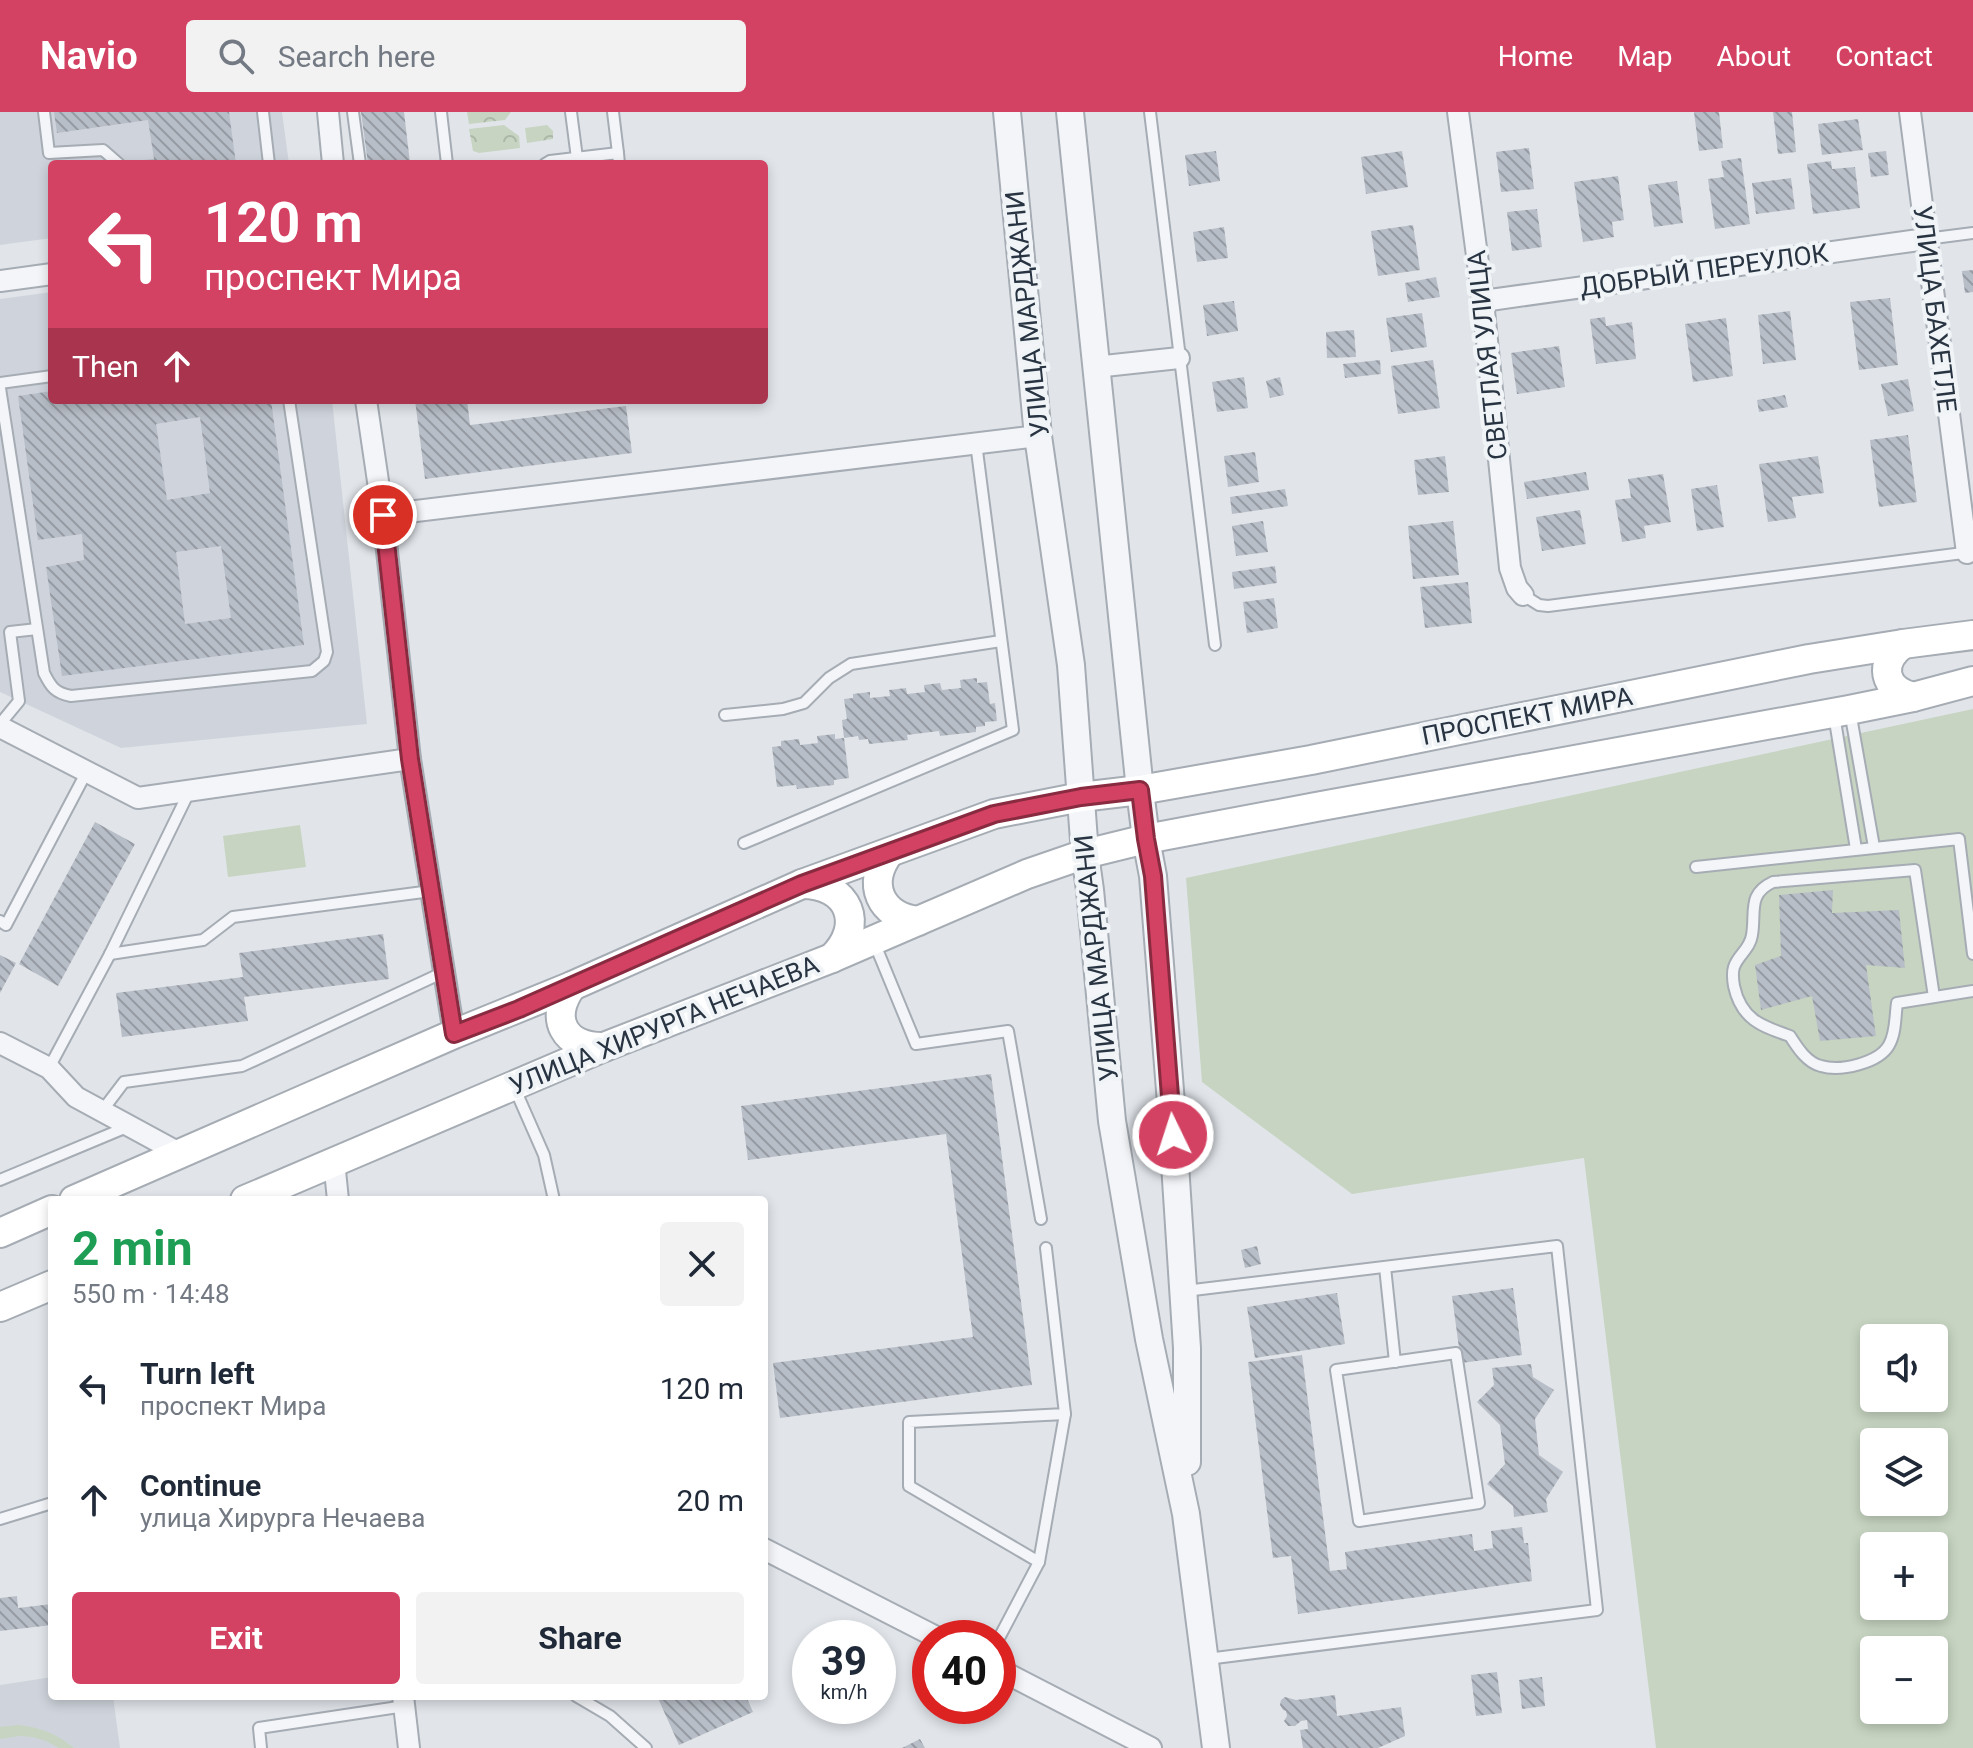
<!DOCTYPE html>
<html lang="en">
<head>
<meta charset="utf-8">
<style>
  body { margin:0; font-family:Roboto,sans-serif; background:#f2f2f3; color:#1f2937; height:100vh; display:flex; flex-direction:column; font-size:30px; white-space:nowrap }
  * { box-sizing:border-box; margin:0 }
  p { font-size:26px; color:#747a83 }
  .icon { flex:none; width:44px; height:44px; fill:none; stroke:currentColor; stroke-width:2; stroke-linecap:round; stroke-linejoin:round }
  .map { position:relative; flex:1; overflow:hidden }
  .sheet { position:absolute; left:48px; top:1084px; width:720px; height:504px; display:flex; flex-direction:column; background:#fff; border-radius:8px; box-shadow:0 4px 12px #0003 }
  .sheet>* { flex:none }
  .top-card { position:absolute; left:48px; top:48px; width:720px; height:244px; border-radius:8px; box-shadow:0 4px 12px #0003; background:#d34262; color:#fff; overflow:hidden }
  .fabs { position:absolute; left:1860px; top:1212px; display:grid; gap:16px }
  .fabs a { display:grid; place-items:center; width:88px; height:88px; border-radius:8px; background:#fff; box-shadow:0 4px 12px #0003; font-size:40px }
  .speed { position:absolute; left:792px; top:1508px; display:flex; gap:16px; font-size:40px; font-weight:700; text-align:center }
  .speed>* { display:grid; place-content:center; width:104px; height:104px; border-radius:50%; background:#fff; box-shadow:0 4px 12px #0003; line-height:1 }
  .speed small { font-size:20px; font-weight:400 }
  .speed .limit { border:12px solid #d22; background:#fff; color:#111 }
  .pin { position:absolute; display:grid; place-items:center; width:68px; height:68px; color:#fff; margin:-34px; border:4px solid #fff; border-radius:50%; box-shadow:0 2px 8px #0007 }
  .me { position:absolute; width:88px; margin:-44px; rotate:356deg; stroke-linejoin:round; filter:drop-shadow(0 0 6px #0008) }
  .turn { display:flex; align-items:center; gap:28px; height:168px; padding:0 24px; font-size:36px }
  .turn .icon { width:104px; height:104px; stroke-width:2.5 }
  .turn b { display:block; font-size:56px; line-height:68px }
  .then { display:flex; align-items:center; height:76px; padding:0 24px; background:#0003; gap:16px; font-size:30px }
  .round { display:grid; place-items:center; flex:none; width:84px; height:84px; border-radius:8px; background:#f2f2f3 }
  .overview { display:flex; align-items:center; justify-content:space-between; height:136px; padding:0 24px }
  h1 { font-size:48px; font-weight:700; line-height:60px; color:#1e9e55 }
  .button { display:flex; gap:16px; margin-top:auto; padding:16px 24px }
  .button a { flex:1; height:92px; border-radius:8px; background:#d34262; color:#fff; font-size:32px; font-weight:700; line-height:92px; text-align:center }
  .button a+a { background:#f2f2f3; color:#1f2937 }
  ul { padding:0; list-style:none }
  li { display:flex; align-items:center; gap:24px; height:112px; padding:0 24px }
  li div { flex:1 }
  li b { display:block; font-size:30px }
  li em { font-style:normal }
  header { display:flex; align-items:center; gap:48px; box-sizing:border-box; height:112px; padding:0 40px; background:#d34262; color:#fff }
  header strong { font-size:38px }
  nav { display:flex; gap:44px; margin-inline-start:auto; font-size:28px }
  .search { width:560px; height:72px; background:#f2f2f3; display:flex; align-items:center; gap:20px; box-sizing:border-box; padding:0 28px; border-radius:8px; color:#747a83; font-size:30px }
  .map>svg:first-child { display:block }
</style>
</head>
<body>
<header>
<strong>Navio</strong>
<div class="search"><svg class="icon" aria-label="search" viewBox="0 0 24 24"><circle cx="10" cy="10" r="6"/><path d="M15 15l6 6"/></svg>Search here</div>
<nav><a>Home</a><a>Map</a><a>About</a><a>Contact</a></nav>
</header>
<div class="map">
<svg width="1973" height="1636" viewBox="0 0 1973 1636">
  <defs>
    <pattern id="park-crowns" width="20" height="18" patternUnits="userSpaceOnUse" patternTransform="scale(2)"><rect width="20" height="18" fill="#c7d4c1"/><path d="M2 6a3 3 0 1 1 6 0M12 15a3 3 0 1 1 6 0" fill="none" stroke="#abb7a7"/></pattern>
    <pattern id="building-back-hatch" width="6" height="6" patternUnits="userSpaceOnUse" patternTransform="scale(2)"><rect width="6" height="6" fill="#b8bec7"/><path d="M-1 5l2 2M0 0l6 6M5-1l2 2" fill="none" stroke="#969ba3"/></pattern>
  </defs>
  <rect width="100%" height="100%" fill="#e1e5ea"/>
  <g fill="#cfd4dc">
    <polygon points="0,0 282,0 289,52 52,52 52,126 0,133"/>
    <polygon points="52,180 52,288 332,288 367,612 121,636 0,580 0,187"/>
    <polygon points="52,1565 52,1584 113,1584 120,1636 0,1636 0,1573"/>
  </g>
  <g fill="#c7d4c1" fill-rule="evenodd">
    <path d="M1973,597V1636H1656L1584,1046L1352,1082L1202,970L1186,766ZM1874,1226H1934V1286H1874ZM1874,1330H1934V1390H1874ZM1874,1434H1934V1494H1874ZM1874,1538H1934V1598H1874Z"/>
    <polygon points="300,713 306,755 228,765 223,724"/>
    <path d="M18,1613C40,1615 57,1622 74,1636H59L46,1629L33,1625L19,1624L0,1627V1615Z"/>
  </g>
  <g fill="url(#park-crowns)">
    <polygon points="467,0 511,0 505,8 469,12"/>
    <polygon points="504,13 519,24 520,36 479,41 473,39 469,17"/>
    <polygon points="547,13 553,19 553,27 527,31 525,16"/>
  </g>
  <g fill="url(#building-back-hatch)" fill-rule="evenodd">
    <polygon points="54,0 229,0 236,52 144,52 144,48 154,47 148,8 57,21"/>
    <polygon points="361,0 404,0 410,51 368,52"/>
    <polygon points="1694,0 1719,0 1723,36 1699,39"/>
    <polygon points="1773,0 1792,0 1796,40 1778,42"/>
    <polygon points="1858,7 1863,38 1822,43 1818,12"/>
    <polygon points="1529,36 1534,77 1501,80 1496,40"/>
    <polygon points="1216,39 1220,69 1189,74 1185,43"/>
    <polygon points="1402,39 1408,75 1366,82 1361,45"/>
    <polygon points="1886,39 1889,63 1871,65 1868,41"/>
    <polygon points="1741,46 1750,112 1715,117 1708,67 1724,65 1721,49"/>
    <polygon points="1831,49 1832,57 1855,55 1860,96 1813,102 1807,52"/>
    <polygon points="1618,64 1624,108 1612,110 1614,125 1583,130 1574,70"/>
    <polygon points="1791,66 1795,97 1756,102 1752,71"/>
    <polygon points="1677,69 1683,111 1654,115 1648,73"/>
    <polygon points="1537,97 1542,135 1512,139 1507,100"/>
    <polygon points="1413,113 1420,158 1378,164 1371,119"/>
    <polygon points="1224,115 1228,146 1197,150 1193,120"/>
    <polygon points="1973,158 1973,180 1965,181 1962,159"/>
    <polygon points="1436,165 1440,185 1408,190 1405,171"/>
    <polygon points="1890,186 1898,253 1859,258 1850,190"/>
    <polygon points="1234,189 1238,219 1207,224 1203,193"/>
    <polygon points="1790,199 1796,248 1763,252 1758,203"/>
    <polygon points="1422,201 1427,235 1391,240 1386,206"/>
    <polygon points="1605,205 1606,214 1632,210 1636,247 1596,252 1590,207"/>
    <polygon points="1726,206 1733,264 1693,270 1685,212"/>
    <polygon points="1354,218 1356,245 1327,246 1326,220"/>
    <polygon points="1559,234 1565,275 1517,282 1511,241"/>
    <polygon points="1380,248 1381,262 1345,266 1343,252"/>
    <polygon points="1433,248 1440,296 1398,302 1391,254"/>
    <polygon points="1244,265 1248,296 1217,300 1212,270"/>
    <polygon points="1280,265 1284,283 1270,286 1266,269"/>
    <polygon points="1908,267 1914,299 1888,304 1881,272"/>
    <path d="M52,279V288H271L304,533L62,564L46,455L84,448L82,422L38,428L18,284ZM200,305L210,381L167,388L156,312ZM221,434L231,506L185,512L176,440Z"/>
    <polygon points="1785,283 1788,295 1759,300 1757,288"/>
    <polygon points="415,288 467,288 470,313 626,294 632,341 425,367"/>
    <polygon points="1908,323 1917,390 1879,395 1870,328"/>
    <polygon points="1255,340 1259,370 1228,375 1224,344"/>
    <polygon points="1445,344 1449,380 1418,383 1414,348"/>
    <polygon points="1818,344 1824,381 1792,385 1796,406 1768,410 1759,352"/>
    <polygon points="1586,360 1589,378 1527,387 1524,370"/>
    <polygon points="1663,362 1671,410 1644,414 1646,426 1622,430 1615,388 1631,386 1628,367"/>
    <polygon points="1717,373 1724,415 1697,419 1691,377"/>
    <polygon points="1285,377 1288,394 1232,402 1230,385"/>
    <polygon points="1580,398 1586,432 1542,439 1536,405"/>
    <polygon points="1263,409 1268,440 1236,444 1232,414"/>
    <polygon points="1453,409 1459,463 1413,467 1408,414"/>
    <polygon points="1275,454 1277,471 1234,477 1232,460"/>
    <polygon points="1468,470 1472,511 1425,516 1420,475"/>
    <polygon points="1274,486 1278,516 1247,521 1243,490"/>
    <polygon points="977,566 977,571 987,570 990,592 995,591 997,609 985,610 985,614 976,615 976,620 940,624 939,619 907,623 908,628 869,632 868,627 859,628 858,624 844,626 849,666 834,668 834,673 797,677 796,673 777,675 772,635 781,634 781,629 799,627 800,633 818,631 817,624 835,622 835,627 844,626 842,608 847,607 844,587 853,586 853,582 870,580 870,586 890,584 889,578 906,576 907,582 925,580 924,573 940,571 942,578 961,576 960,568"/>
    <polygon points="95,710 135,732 58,874 19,852"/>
    <polygon points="1833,778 1832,801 1899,798 1905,856 1866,853 1876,924 1820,929 1812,884 1761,898 1755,853 1781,844 1779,783"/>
    <polygon points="383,822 389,867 244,885 248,909 122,925 116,881 243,865 239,841"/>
    <polygon points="0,843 16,851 0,881"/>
    <polygon points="991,962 1032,1273 780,1306 773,1251 973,1225 946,1022 748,1048 741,994"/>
    <polygon points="1257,1134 1261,1152 1245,1156 1241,1138"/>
    <polygon points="1513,1176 1522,1243 1461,1251 1452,1184"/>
    <polygon points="1337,1181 1345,1232 1255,1246 1247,1195"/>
    <polygon points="1302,1243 1330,1459 1347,1457 1345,1440 1472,1422 1474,1439 1493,1436 1491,1419 1522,1415 1524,1431 1528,1431 1532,1469 1298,1502 1291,1444 1273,1446 1248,1250"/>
    <polygon points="1531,1252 1533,1265 1554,1278 1535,1307 1539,1343 1563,1360 1546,1387 1548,1400 1514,1405 1513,1394 1487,1372 1505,1352 1500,1313 1477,1290 1494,1273 1492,1256"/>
    <polygon points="17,1484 18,1496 52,1492 52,1513 0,1519 0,1486"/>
    <polygon points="1497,1560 1502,1601 1476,1604 1471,1563"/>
    <polygon points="1542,1565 1545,1594 1522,1597 1519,1568"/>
    <polygon points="1335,1583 1337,1604 1401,1595 1405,1624 1378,1636 1303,1636 1300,1618 1308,1617 1307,1608 1301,1609 1295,1614 1288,1614 1284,1609 1287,1604 1286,1599 1283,1598 1280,1593 1281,1588 1285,1585 1296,1588"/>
    <polygon points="657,1584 746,1584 753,1600 679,1633"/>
    <polygon points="920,1627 925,1636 902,1636"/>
  </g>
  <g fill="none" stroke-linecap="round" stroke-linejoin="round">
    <g stroke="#a6acb4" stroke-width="14">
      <g id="service">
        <polyline points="44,0 49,41 103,38 119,52"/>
        <polyline points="263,0 269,52"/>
        <polyline points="353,0 360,52"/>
        <polyline points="441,0 447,52"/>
        <polyline points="571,0 577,46"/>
        <polyline points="613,0 618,41"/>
        <polyline points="1150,0 1215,533"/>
        <polyline points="545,52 550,49 618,41 619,52"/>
        <polyline points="1926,127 1973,121"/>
        <polyline points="0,271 52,264"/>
        <path d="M0,276L44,561C51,575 55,581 71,584L312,559L324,549L327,540L289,288"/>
        <polyline points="1523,483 1539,493 1548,494 1971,440"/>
        <polyline points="1850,599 1874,735"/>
        <polyline points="725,603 783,597 804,591 829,566 851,552 1001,529"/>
        <polyline points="1832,603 1836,615 1856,737"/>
        <polyline points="0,612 19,589 10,520 37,517"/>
        <polyline points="744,731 1013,618 976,331"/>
        <polyline points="1696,755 1959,727 1973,842"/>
        <polyline points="0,809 6,813 86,661"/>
        <polyline points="874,830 916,932 1008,919 1041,1107"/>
        <polyline points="110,842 203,828 233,805 431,779"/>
        <path d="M1934,885L1915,758L1773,770C1747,782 1756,800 1752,823C1750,837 1738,843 1734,855C1732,861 1733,868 1734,874C1741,907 1761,914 1790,924C1797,935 1807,951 1821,954C1840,960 1879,951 1889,933C1896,921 1895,905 1897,891L1973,879"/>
        <polyline points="49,956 110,842 189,680"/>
        <polyline points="515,977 544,1043 554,1088"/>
        <polyline points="102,999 124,970 242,954 444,860"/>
        <polyline points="0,1068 127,1015"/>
        <polyline points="1385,1155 1395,1250"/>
        <polyline points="1185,1179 1557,1134 1597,1498 1207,1547"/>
        <polygon points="1456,1241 1479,1391 1359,1409 1336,1258"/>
        <polyline points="0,1407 52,1391"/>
        <polyline points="1039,1450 1065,1302"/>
        <polyline points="998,1528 1039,1450 909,1374 909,1310 1065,1302 1046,1136"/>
        <polyline points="576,1584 610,1604 646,1636"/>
        <polyline points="261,1636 259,1616 405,1594"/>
      </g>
    </g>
    <g stroke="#a6acb4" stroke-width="24">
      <g id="minor">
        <polyline points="328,0 333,52"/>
        <polyline points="1458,0 1483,189 1510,456 1517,476 1523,483"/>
        <polyline points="1910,0 1967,441"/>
        <polyline points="0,169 52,162"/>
        <polyline points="1483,189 1926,127"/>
        <polyline points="1095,255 1179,246"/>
        <polyline points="366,288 383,403 410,647 454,922"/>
        <polyline points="383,403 1038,324"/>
        <polyline points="0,615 138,686 410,647"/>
        <polyline points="0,931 49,956 76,985 181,1042"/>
        <polyline points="334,1049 338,1088"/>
        <polyline points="764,1437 938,1526"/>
        <polyline points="998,1557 1151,1636"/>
        <polyline points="403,1584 409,1636"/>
      </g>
    </g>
    <g stroke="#a6acb4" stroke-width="30">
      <g id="tertiary">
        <polyline points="1007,0 1038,324 1071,553 1085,742 1090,778 1112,1009 1149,1227 1186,1402 1216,1636"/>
        <polyline points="1070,0 1140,678 1146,727 1153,764 1171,991 1187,1236 1187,1350"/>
      </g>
    </g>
    <g stroke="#a6acb4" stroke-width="32">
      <g id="secondary">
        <path d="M1903,532C1878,551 1883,577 1913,585"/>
        <path d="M889,741C866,772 880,804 918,809"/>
        <path d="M802,772C849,772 866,813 832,846"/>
        <path d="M572,874C548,906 564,936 604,935"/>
        <polyline points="74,1088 454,922 572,874 802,772 994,702 1081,685 1140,678 1311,648 1809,547 1903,532 1973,523"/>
        <polyline points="245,1088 604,935 832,846 1027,762 1085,742 1146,727 1316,695 1849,598 1913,585 1973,569"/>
        <polyline points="0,1121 52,1098"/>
        <polyline points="0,1195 52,1173"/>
      </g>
    </g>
    <use href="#service" stroke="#f4f5f8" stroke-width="10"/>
    <use href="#minor" stroke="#f4f5f8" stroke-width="20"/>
    <use href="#tertiary" stroke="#f4f5f8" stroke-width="26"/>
    <use href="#secondary" stroke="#fff" stroke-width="28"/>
  </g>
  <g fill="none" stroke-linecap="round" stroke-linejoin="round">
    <g stroke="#892b40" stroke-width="20">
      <polyline id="route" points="383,403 410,647 454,922 519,897 802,772 994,702 1081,685 1140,678 1146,727 1153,764 1173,1023"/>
    </g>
    <use href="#route" stroke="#d34262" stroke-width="14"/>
  </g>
  <g text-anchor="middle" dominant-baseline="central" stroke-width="8" stroke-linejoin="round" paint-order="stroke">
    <g font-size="26" fill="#283442" stroke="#f0f4f7">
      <text transform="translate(1704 158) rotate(-8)">ДОБРЫЙ ПЕРЕУЛОК</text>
      <text transform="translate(1935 197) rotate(83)">УЛИЦА БАХЕТЛЕ</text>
      <text transform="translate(1027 202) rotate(-96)">УЛИЦА МАРДЖАНИ</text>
      <text transform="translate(1487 243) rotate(-96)">СВЕТЛАЯ УЛИЦА</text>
      <text transform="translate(1527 604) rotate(-11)">ПРОСПЕКТ МИРА</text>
      <text transform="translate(1096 846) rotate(-96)">УЛИЦА МАРДЖАНИ</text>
      <text transform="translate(664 913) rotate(-22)">УЛИЦА ХИРУРГА НЕЧАЕВА</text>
    </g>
  </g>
</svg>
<div class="fabs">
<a><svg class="icon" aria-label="sound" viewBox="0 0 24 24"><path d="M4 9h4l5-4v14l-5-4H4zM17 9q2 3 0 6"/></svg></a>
<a><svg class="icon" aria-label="layers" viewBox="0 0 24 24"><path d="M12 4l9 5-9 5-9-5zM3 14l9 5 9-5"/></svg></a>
<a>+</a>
<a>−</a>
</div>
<div class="speed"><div>39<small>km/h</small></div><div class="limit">40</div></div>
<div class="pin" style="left:383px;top:403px;background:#d93025"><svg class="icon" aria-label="arrive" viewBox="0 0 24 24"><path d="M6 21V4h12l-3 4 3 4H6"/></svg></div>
<svg class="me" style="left:1173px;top:1023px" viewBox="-20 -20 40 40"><circle r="17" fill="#d34262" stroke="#fff" stroke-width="3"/><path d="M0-11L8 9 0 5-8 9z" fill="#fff"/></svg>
<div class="top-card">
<div class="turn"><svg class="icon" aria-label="left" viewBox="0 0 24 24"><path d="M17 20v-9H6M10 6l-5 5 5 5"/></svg><div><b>120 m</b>проспект Мира</div></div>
<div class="then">Then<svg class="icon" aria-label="ahead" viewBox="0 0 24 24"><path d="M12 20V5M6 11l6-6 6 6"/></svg></div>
</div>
<section class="sheet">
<div class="overview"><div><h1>2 min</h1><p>550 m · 14:48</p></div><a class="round"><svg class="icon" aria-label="close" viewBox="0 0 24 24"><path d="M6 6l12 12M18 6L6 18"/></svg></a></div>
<ul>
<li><svg class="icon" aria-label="left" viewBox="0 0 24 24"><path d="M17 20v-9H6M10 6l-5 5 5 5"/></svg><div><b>Turn left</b><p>проспект Мира</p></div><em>120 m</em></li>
<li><svg class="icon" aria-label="ahead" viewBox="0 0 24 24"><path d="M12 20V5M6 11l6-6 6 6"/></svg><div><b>Continue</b><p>улица Хирурга Нечаева</p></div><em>20 m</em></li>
</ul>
<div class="button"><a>Exit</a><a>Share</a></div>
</section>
</div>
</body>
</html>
